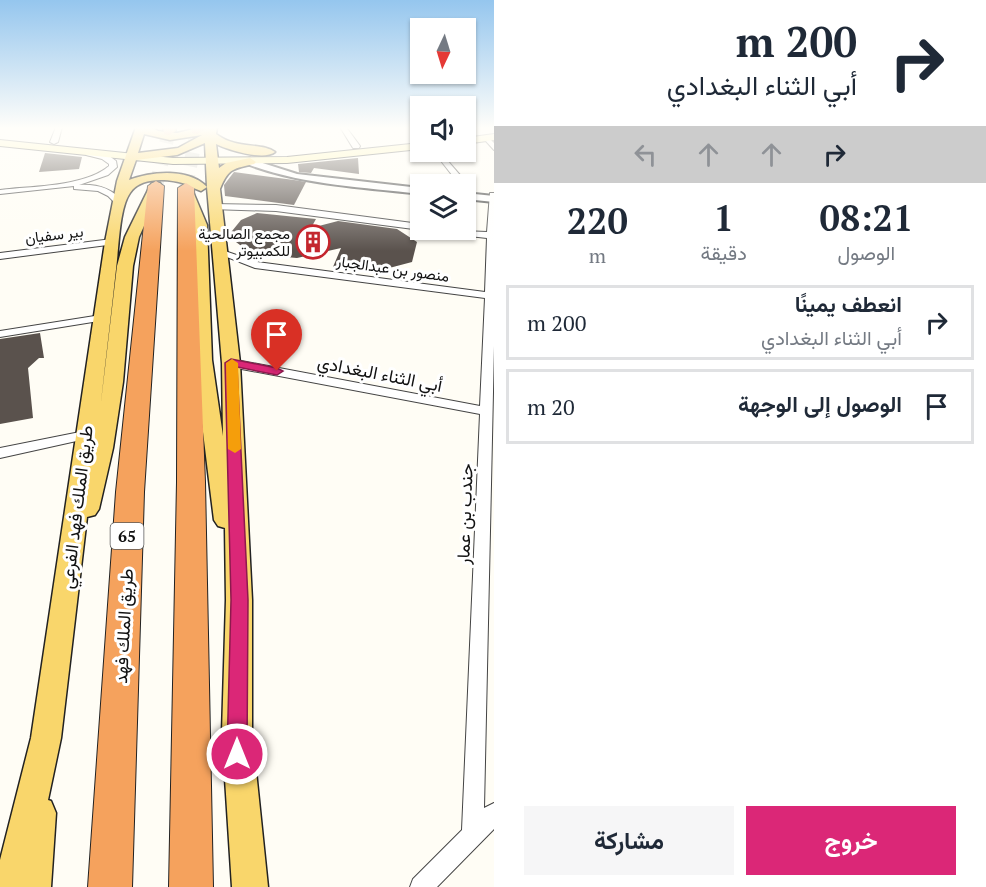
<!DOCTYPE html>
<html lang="ar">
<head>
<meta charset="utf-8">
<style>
  body { margin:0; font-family:"PT Serif",Vazirmatn,serif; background:#f6f6f7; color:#1f2937; direction:rtl; height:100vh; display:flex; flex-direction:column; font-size:22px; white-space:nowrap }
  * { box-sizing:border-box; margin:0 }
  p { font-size:20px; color:#747a83 }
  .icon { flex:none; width:33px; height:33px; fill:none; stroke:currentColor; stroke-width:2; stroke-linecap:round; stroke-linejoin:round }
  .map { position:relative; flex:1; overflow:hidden; direction:ltr }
  .side { display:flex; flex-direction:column; background:#fff; width:492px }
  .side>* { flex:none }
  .top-card { background:#fff; color:#1f2937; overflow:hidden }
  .needle { width:39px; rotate:184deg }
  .buttons { position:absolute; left:410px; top:18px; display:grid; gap:12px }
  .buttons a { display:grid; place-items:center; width:66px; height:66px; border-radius:0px; background:#fff; box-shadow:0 2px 4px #0004; font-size:30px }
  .pin { position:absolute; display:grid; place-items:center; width:51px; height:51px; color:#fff; margin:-62px -26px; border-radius:50% 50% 50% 0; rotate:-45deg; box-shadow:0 0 6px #0007 }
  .pin .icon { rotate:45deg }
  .me { position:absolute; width:66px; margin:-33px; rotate:0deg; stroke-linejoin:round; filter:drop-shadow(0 0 4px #0008) }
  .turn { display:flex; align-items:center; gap:21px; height:126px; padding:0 30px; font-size:27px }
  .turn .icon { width:78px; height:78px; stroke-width:2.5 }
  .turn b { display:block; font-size:42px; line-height:51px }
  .lanes { display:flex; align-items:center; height:57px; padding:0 30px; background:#0003; justify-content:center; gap:30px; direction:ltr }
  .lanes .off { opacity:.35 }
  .eta { display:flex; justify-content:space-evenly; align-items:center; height:102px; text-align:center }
  .eta b { font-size:36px; font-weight:700; line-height:42px }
  .primary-button { display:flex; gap:12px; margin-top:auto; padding:12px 30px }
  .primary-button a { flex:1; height:69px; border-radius:0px; background:#db2777; color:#fff; font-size:24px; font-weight:700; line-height:69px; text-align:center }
  .primary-button a+a { background:#f6f6f7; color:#1f2937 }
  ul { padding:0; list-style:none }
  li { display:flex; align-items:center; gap:18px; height:75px; margin:0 12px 9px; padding:0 18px; border:3px solid #e0e1e3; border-radius:0px }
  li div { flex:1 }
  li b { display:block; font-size:22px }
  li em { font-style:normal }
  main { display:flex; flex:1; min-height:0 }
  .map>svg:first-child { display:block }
</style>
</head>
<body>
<main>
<section class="side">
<div class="top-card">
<div class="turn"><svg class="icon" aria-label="right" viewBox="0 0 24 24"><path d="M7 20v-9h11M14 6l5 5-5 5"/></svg><div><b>200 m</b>أبي الثناء البغدادي</div></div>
<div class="lanes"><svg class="icon off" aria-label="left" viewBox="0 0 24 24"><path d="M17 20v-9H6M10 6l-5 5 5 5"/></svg><svg class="icon off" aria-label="ahead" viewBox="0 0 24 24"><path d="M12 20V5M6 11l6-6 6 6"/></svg><svg class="icon off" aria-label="ahead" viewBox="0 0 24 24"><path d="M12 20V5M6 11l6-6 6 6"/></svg><svg class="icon" aria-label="right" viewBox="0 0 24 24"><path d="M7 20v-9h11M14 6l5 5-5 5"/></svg></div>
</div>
<div class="eta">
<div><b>08:21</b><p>الوصول</p></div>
<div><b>1</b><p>دقيقة</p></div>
<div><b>220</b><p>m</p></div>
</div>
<ul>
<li><svg class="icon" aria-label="right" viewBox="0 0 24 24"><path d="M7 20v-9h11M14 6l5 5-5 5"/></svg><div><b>انعطف يمينًا</b><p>أبي الثناء البغدادي</p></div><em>200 m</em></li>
<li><svg class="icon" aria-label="arrive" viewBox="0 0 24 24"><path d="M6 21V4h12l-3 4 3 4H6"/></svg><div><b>الوصول إلى الوجهة</b></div><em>20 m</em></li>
</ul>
<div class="primary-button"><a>خروج</a><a>مشاركة</a></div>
</section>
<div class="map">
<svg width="494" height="887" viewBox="0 0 494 887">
  <rect width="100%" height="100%" fill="#fffdf5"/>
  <g fill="#5a524d">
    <polygon points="45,153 82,157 79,169 39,172"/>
    <polygon points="358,158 359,174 314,168 311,173 299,172 298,164"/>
    <polygon points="234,172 294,180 306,182 294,205 225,196 224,185"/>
    <polygon points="257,213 316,219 311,228 338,221 397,229 417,242 412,262 374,272 333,267 341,248 297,258 252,254 228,236 241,220"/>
    <polygon points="40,333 44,358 39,358 28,368 33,418 0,424 0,339"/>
  </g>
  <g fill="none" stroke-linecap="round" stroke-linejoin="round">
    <g stroke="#dbdad3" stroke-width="14" stroke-dasharray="14 8" stroke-linecap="butt">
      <polyline points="156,186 169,131"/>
      <polyline points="186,188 197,130"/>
    </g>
    <g stroke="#444" stroke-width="2">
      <g id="minor">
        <polygon points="56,127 62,127 58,142 54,144 50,142"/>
        <polygon points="340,127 346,127 360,146 359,148 353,148"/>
        <polygon points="484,137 488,137 494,143 494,150 484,139"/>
        <path d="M86,151L108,155L116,161L117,167L108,175L79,185C97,184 112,188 123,202L122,204H116L108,196L98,191L74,189V186L0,194V190C32,186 84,187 109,166V164L102,159L86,155Z"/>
        <polygon points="434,152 440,152 466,182 466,186 459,184"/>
        <polygon points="490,193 494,193 494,346 484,808 494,803 494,829 437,887 410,887 413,879 462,830 480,414 231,367 225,363 231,359 480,406 485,298 255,268 214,252 219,249 257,262 485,292 487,238 442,233 438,230 487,232"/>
        <polygon points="214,204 276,205 420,224 421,230 276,211 211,209 210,207"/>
        <polygon points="112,239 117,242 115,244 0,259 0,253"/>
        <polygon points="101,315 105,316 105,320 0,337 0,331"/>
        <polygon points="85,431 92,435 90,438 0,458 0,448"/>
      </g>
    </g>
    <g stroke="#444" stroke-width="4">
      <g id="tertiary">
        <path d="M250,159L297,174L420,188V194C361,187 302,185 247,164L245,162Z"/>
        <polygon points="465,193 494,196 494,202 465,199"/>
      </g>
    </g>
    <g stroke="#333" stroke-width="2">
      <g id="secondary">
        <polygon points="494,134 494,140 465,144 465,138"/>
        <polygon points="0,140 173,158 287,157 420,143 420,149 287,163 173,164 0,146"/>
      </g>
    </g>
    <g stroke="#222" stroke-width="3">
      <path id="primary" d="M136,127H151L158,131L177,133L202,127H217L216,134C237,150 262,142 275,152C264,161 228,150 216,144L219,168L226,163L250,158L256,162L254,164C234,169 229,167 220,189L240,363L252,600V732L268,887H232L222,732L226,600L225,528L218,526L214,520L194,360L193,225L180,188L186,184C170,179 141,176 130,193C120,207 119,242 117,260C112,308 106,355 101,402L117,266L125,237L150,186L152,183H160L162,186L139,237L133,266L123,382L113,448L99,509L95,515L87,517L61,738L48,800L51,801L56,813L51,887H0V860L31,738L105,242L117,181ZM144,134L170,140L202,135L178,148L138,153ZM205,143L207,187C189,168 152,171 129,180L136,160L177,155ZM191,187L201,191L207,187L222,363L223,436L212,360L207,225Z"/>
    </g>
    <g stroke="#222" stroke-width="2">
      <g id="motorway">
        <polygon points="163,127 175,127 176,131 169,135 164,134"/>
        <polygon points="191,127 203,127 204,130 197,134 192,133"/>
        <polygon points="156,181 164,186 144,492 132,887 88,887 116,492 148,186"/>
        <polygon points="186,183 194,188 205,482 213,887 169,887 177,482 178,188"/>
      </g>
    </g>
    <use href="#minor" fill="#fff" fill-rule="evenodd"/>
    <use href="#tertiary" fill="#fff" fill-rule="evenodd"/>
    <use href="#secondary" fill="#fff6b0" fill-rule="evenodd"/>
    <use href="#primary" fill="#f9d66b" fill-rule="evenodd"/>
    <use href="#motorway" fill="#f5a25d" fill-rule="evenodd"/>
  </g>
  <linearGradient id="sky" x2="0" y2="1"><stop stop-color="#95c6ee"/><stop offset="0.51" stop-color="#fffefa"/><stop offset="1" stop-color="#fffefa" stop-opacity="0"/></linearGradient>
  <rect width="494" height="251" fill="url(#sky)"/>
  <polygon fill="#db2777" stroke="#8e194d" stroke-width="1.5" points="231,359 277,368 283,371 277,375 237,367 248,600 247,754 244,761 237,764 230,761 227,754 231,600 225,363"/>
  <polygon fill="#f59e0b" points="232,359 238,363 241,449 235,453 228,449 226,363"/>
  <defs>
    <g id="building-ring" transform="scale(1.725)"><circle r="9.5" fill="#fff" stroke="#c4262e" stroke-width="1.5"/><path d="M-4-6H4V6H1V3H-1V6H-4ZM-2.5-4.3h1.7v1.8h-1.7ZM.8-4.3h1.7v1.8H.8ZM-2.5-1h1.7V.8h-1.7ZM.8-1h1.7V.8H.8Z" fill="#c4262e"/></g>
  </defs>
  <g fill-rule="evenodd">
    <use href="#building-ring" x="313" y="242"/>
  </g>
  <g text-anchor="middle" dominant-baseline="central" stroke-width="6" stroke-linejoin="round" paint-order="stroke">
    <g font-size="15" fill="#111" stroke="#fff" text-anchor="end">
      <text x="290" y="233">مجمع الصالحية<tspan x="290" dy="17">للكمبيوتر</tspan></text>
    </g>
    <g font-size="15" fill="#111" stroke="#fff">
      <text transform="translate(54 234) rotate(-7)">بير سفيان</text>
      <text transform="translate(393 268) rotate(8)">منصور بن عبدالجبار</text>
    </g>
    <rect fill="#fff" stroke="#585858" stroke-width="1.5" x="110.5" y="523" width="33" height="26" rx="4.5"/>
    <g font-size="16" font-weight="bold" fill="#111">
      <text x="127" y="536">65</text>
    </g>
    <g font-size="18" fill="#111" stroke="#fff">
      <text transform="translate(380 373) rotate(11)">أبي الثناء البغدادي</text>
      <text transform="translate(76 507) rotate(-83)">طريق الملك فهد الفرعي</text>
      <text transform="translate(464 514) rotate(-88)">جندب بن عمار</text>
      <text transform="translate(123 626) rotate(-87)">طريق الملك فهد</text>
    </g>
  </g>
</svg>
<div class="buttons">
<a><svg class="needle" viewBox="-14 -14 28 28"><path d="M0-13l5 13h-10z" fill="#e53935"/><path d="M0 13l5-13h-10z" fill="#747a83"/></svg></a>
<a><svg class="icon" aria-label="sound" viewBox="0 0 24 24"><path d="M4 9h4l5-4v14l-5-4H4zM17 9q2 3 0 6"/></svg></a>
<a><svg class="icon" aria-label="layers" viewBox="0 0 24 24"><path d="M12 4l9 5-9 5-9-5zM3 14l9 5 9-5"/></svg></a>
</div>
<div class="pin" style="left:277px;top:371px;background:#d93025"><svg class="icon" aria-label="arrive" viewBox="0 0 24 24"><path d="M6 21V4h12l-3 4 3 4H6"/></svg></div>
<svg class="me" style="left:237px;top:754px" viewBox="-20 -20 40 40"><circle r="17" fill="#db2777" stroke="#fff" stroke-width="3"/><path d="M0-11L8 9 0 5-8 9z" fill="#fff"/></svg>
</div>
</main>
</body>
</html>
